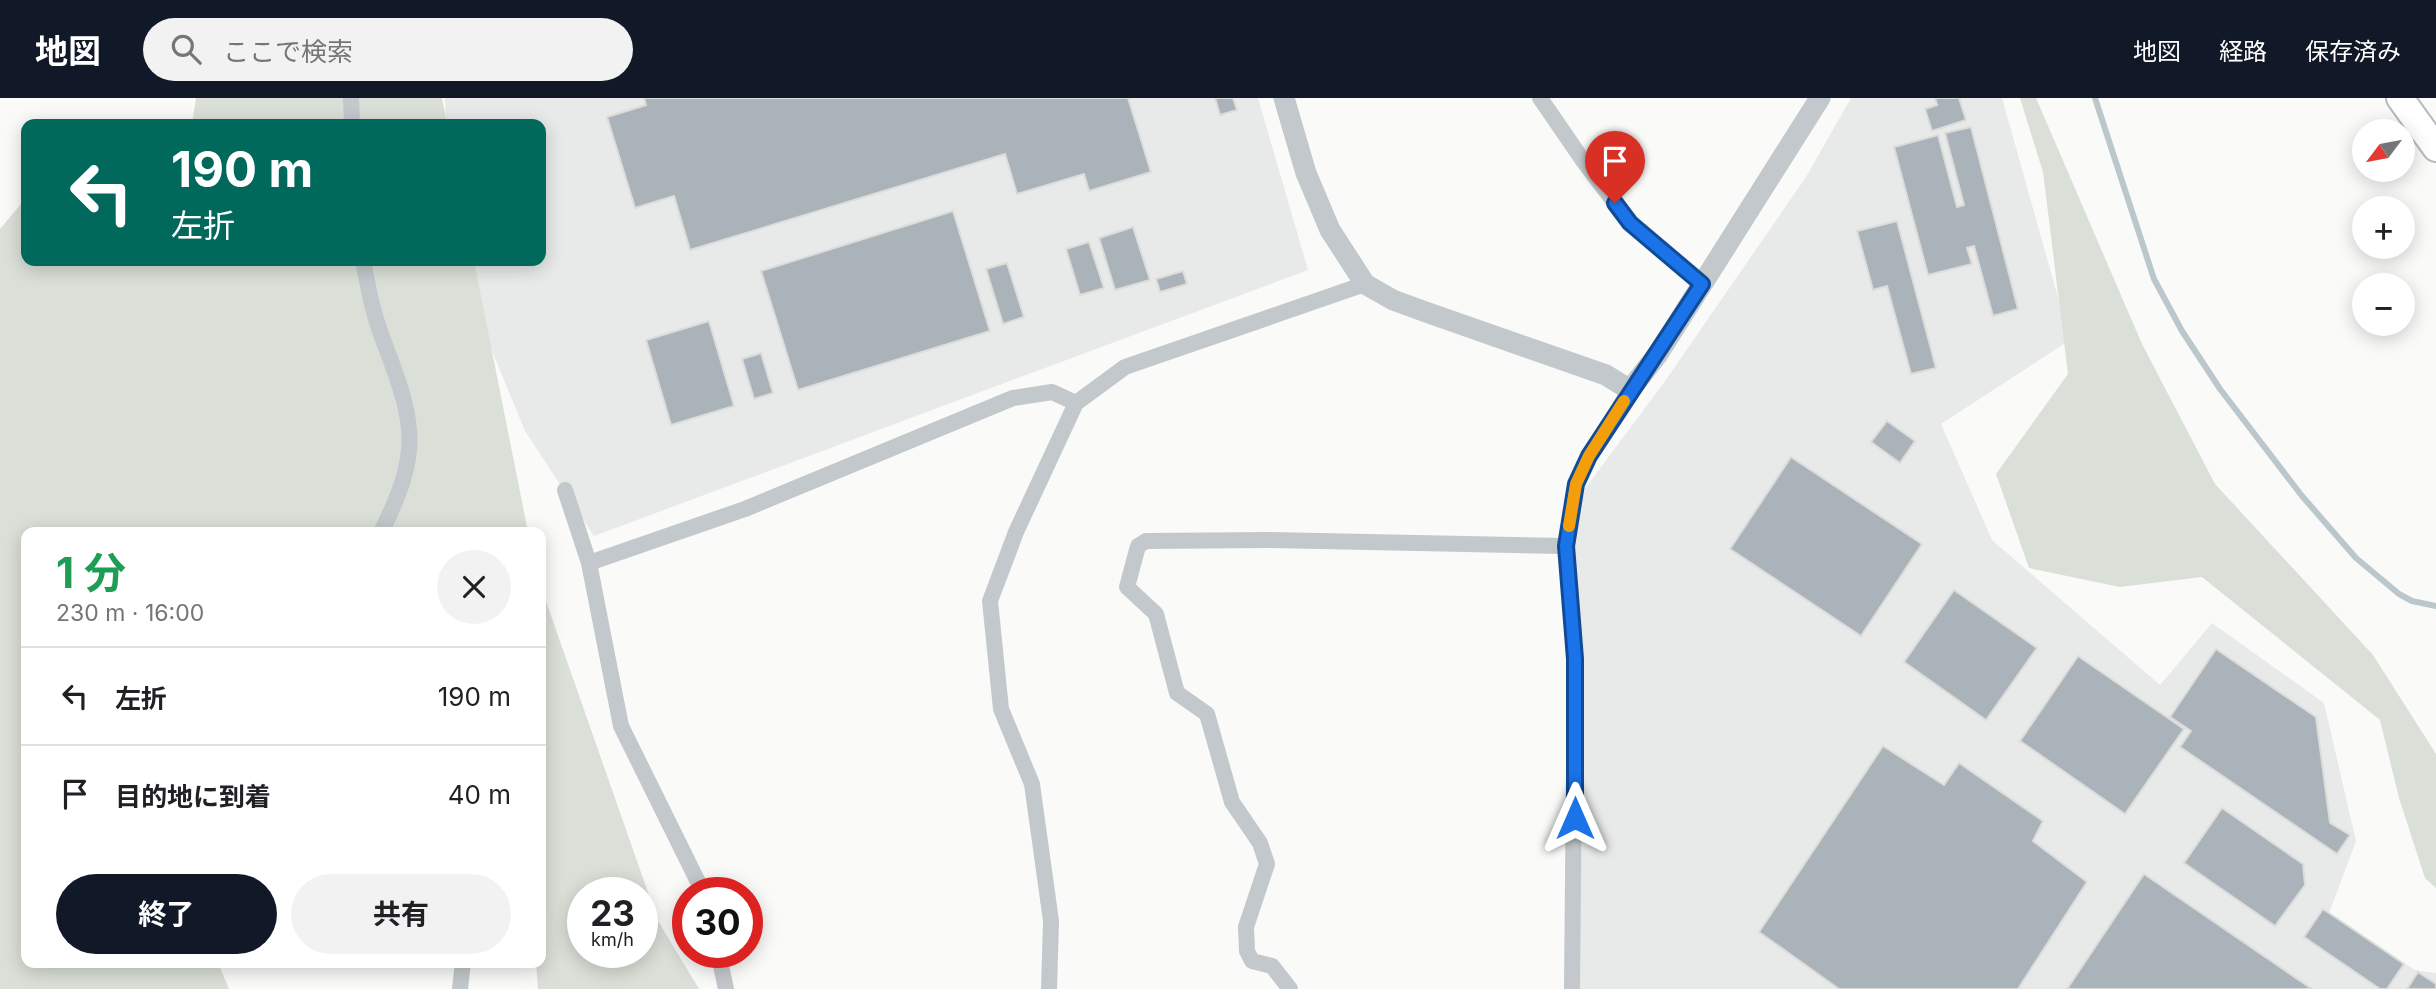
<!DOCTYPE html>
<html lang="ja">
<head>
<meta charset="utf-8">
<style>
  body { margin:0; font-family:Inter,"Noto Sans JP",sans-serif; background:#f2f2f2; color:#202124; height:100vh; display:flex; flex-direction:column; font-size:26px; white-space:nowrap }
  * { box-sizing:border-box; margin:0 }
  p { font-size:23px; color:#757577 }
  .icon { flex:none; width:38px; height:38px; fill:none; stroke:currentColor; stroke-width:2; stroke-linecap:round; stroke-linejoin:round }
  .map { position:relative; flex:1; overflow:hidden }
  .side { position:absolute; left:21px; top:429px; width:525px; height:441px; display:flex; flex-direction:column; background:#fff; border-radius:14px; box-shadow:0 4px 18px #0003 }
  .side>* { flex:none }
  .top-card { position:absolute; left:21px; top:21px; width:525px; height:147px; border-radius:14px; box-shadow:0 4px 18px #0003; background:#00695c; color:#fff; overflow:hidden }
  .needle { width:46px; rotate:238deg }
  .tools { position:absolute; left:2352px; top:21px; display:grid; gap:14px }
  .tools a { display:grid; place-items:center; width:63px; height:63px; border-radius:50%; background:#fff; box-shadow:0 4px 18px #0003; font-size:35px }
  .speed { position:absolute; left:567px; top:779px; display:flex; gap:14px; font-size:35px; font-weight:700; text-align:center }
  .speed>* { display:grid; place-content:center; width:91px; height:91px; border-radius:50%; background:#fff; box-shadow:0 4px 18px #0003; line-height:1 }
  .speed small { font-size:18px; font-weight:400 }
  .speed .limit { border:10px solid #d22; background:#fff; color:#111 }
  .pin { position:absolute; display:grid; place-items:center; width:60px; height:60px; color:#fff; margin:-72px -30px; border-radius:50% 50% 50% 0; rotate:-45deg; box-shadow:0 0 7px #0007 }
  .pin .icon { rotate:45deg }
  .me { position:absolute; width:77px; margin:-38px; rotate:0deg; stroke-linejoin:round; filter:drop-shadow(0 0 5px #0008) }
  .turn { display:flex; align-items:center; gap:24px; height:147px; padding:0 35px; font-size:32px }
  .turn .icon { width:91px; height:91px; stroke-width:2.5 }
  .turn b { display:block; font-size:49px; line-height:60px }
  .round { display:grid; place-items:center; flex:none; width:74px; height:74px; border-radius:37px; background:#f2f2f2 }
  .overview { display:flex; align-items:center; justify-content:space-between; height:119px; padding:0 35px }
  h1 { font-size:42px; font-weight:700; line-height:52px; color:#1e9e55 }
  .cta { display:flex; gap:14px; margin-top:auto; padding:14px 35px }
  .cta a { flex:1; height:80px; border-radius:42px; background:#111827; color:#fff; font-size:28px; font-weight:700; line-height:80px; text-align:center }
  .cta a+a { background:#f2f2f2; color:#202124 }
  ul { padding:0; list-style:none }
  li { display:flex; align-items:center; gap:21px; height:98px; padding:0 35px; border-top:2px solid #e0e0e0 }
  li div { flex:1 }
  li b { display:block; font-size:26px }
  li em { font-style:normal }
  header { display:flex; align-items:center; gap:42px; box-sizing:border-box; height:98px; padding:0 35px; background:#111827; color:#fff }
  header strong { font-size:33px }
  nav { display:flex; gap:38px; margin-inline-start:auto; font-size:24px }
  .search { width:490px; height:63px; background:#f2f2f2; display:flex; align-items:center; gap:18px; box-sizing:border-box; padding:0 24px; border-radius:38px; color:#757577; font-size:26px }
  .map>svg:first-child { display:block }
</style>
</head>
<body>
<header>
<strong>地図</strong>
<div class="search"><svg class="icon" aria-label="search" viewBox="0 0 24 24"><circle cx="10" cy="10" r="6"/><path d="M15 15l6 6"/></svg>ここで検索</div>
<nav><a>地図</a><a>経路</a><a>保存済み</a></nav>
</header>
<div class="map">
<svg width="2436" height="891" viewBox="0 0 2436 891">
  <rect width="100%" height="100%" fill="#fafaf8"/>
  <g fill="#e8e9e9">
    <polygon points="445,0 1258,0 1308,172 594,438 525,333 455,163 541,163 541,26 446,26"/>
    <polygon points="1851,0 2002,0 2070,242 1941,326 1992,442 2160,587 2212,525 2324,605 2356,743 2329,815 2415,872 2436,875 2436,891 1571,891 1574,405 1663,286 1806,79"/>
  </g>
  <g fill="#dadfd7" fill-rule="evenodd">
    <polygon points="196,0 442,0 447,26 192,26"/>
    <polygon points="2020,0 2036,0 2142,246 2215,386 2373,557 2436,656 2436,790 2425,780 2399,700 2380,622 2202,479 2120,489 2029,470 1996,376 2068,276 2043,74"/>
    <polygon points="26,100 26,163 474,163 528,434 26,434 26,864 218,865 229,891 0,891 0,131"/>
    <path d="M541,489L658,823L699,891H538L536,865L541,864ZM583,794H642V854H583Z"/>
  </g>
  <g fill="none" stroke-linecap="round" stroke-linejoin="round">
    <polyline stroke="#bbc7cb" stroke-width="6" points="2095,0 2154,181 2182,233 2220,291 2302,398 2356,460 2399,496 2412,503 2436,508"/>
  </g>
  <g fill="#aab3b9" stroke="#dcdcda" stroke-width="2">
    <polygon points="644,0 1128,0 1151,74 1089,93 1084,76 1017,96 1005,56 690,152 674,98 635,110 607,19 646,7"/>
    <polygon points="1215,0 1233,0 1237,12 1220,17"/>
    <polygon points="1935,0 1959,0 1966,22 1932,33 1925,11 1937,7"/>
    <polygon points="1971,29 2018,211 1993,218 1974,148 1967,150 1972,166 1928,177 1894,49 1938,37 1957,109 1964,107 1945,35"/>
    <polygon points="953,113 990,233 798,292 761,173"/>
    <polygon points="1897,123 1936,270 1911,276 1887,188 1873,192 1857,133"/>
    <polygon points="1133,129 1150,182 1115,192 1099,140"/>
    <polygon points="1089,144 1104,190 1080,197 1066,151"/>
    <polygon points="1007,165 1024,219 1003,226 986,171"/>
    <polygon points="1183,173 1187,186 1160,194 1156,181"/>
    <polygon points="709,223 734,308 671,327 646,242"/>
    <polygon points="761,255 773,295 754,301 742,261"/>
    <polygon points="1887,323 1915,343 1900,365 1871,344"/>
    <polygon points="1791,359 1922,446 1861,538 1730,451"/>
    <polygon points="1954,492 2037,550 1986,622 1904,564"/>
    <polygon points="2216,551 2316,619 2330,725 2350,737 2337,756 2180,649 2191,633 2170,619"/>
    <polygon points="2078,558 2184,631 2125,716 2020,643"/>
    <polygon points="1883,648 1944,687 1959,665 2043,723 2033,743 2087,784 2018,891 1839,891 1759,834"/>
    <polygon points="2222,710 2303,766 2305,787 2275,828 2184,765"/>
    <polygon points="2144,776 2312,891 2067,891"/>
    <polygon points="2323,811 2404,866 2387,891 2380,891 2304,839"/>
    <polygon points="2418,874 2436,886 2436,891 2407,891"/>
  </g>
  <g fill="none" stroke-linecap="round" stroke-linejoin="round">
    <g stroke="#b5babe" stroke-width="30">
      <polyline id="primary" points="2400,0 2436,50"/>
    </g>
    <g stroke="#c3c8cc" stroke-width="16">
      <polyline points="351,0 352,26"/>
      <polyline points="1540,0 1584,64 1630,125 1701,186"/>
      <path d="M363,163C367,182 370,202 376,221C389,263 413,307 409,352C406,382 394,408 381,434"/>
      <polyline points="565,392 589,465 621,628 703,794"/>
      <polyline points="589,465 745,411 1013,300 1052,294 1076,305"/>
      <polyline points="718,854 726,891"/>
      <polyline points="460,891 463,864"/>
      <polyline points="1049,891 1051,823 1032,686 1001,611 990,503 1016,434 1076,305 1125,269 1365,186"/>
      <polyline points="1290,891 1272,868 1252,863 1247,853 1246,829 1267,766 1260,745 1232,704 1207,616 1177,595 1156,516 1127,489 1138,448 1146,443 1268,442 1566,448"/>
      <polyline points="1572,891 1575,561 1566,448 1576,386 1589,358 1630,292"/>
    </g>
    <polyline stroke="#c3c8cc" stroke-width="21" points="1284,0 1306,75 1330,132 1365,186 1393,202 1423,213 1606,277 1630,292 1658,256 1820,0"/>
    <use href="#primary" stroke="#fff" stroke-width="26"/>
  </g>
  <g fill="none" stroke-linecap="round" stroke-linejoin="round">
    <g stroke="#114b97" stroke-width="18">
      <polyline id="route" points="1575,720 1575,561 1566,448 1576,386 1589,358 1702,186 1630,125 1615,105"/>
    </g>
    <use href="#route" stroke="#1a73e8" stroke-width="12"/>
    <polyline stroke="#f59e0b" stroke-width="12" points="1569,428 1576,386 1589,358 1624,303"/>
  </g>
</svg>
<div class="tools">
<a><svg class="needle" viewBox="-14 -14 28 28"><path d="M0-13l5 13h-10z" fill="#e53935"/><path d="M0 13l5-13h-10z" fill="#757577"/></svg></a>
<a>+</a>
<a>−</a>
</div>
<div class="speed"><div>23<small>km/h</small></div><div class="limit">30</div></div>
<div class="pin" style="left:1615px;top:105px;background:#d93025"><svg class="icon" aria-label="arrive" viewBox="0 0 24 24"><path d="M6 21V4h12l-3 4 3 4H6"/></svg></div>
<svg class="me" style="left:1575px;top:720px" viewBox="-20 -20 40 40"><path d="M0-17L14 15 0 8-14 15z" fill="#1a73e8" stroke="#fff" stroke-width="4"/></svg>
<div class="top-card">
<div class="turn"><svg class="icon" aria-label="left" viewBox="0 0 24 24"><path d="M17 20v-9H6M10 6l-5 5 5 5"/></svg><div><b>190 m</b>左折</div></div>
</div>
<section class="side">
<div class="overview"><div><h1>1 分</h1><p>230 m · 16:00</p></div><a class="round"><svg class="icon" aria-label="close" viewBox="0 0 24 24"><path d="M6 6l12 12M18 6L6 18"/></svg></a></div>
<ul>
<li><svg class="icon" aria-label="left" viewBox="0 0 24 24"><path d="M17 20v-9H6M10 6l-5 5 5 5"/></svg><div><b>左折</b></div><em>190 m</em></li>
<li><svg class="icon" aria-label="arrive" viewBox="0 0 24 24"><path d="M6 21V4h12l-3 4 3 4H6"/></svg><div><b>目的地に到着</b></div><em>40 m</em></li>
</ul>
<div class="cta"><a>終了</a><a>共有</a></div>
</section>
</div>
</body>
</html>
